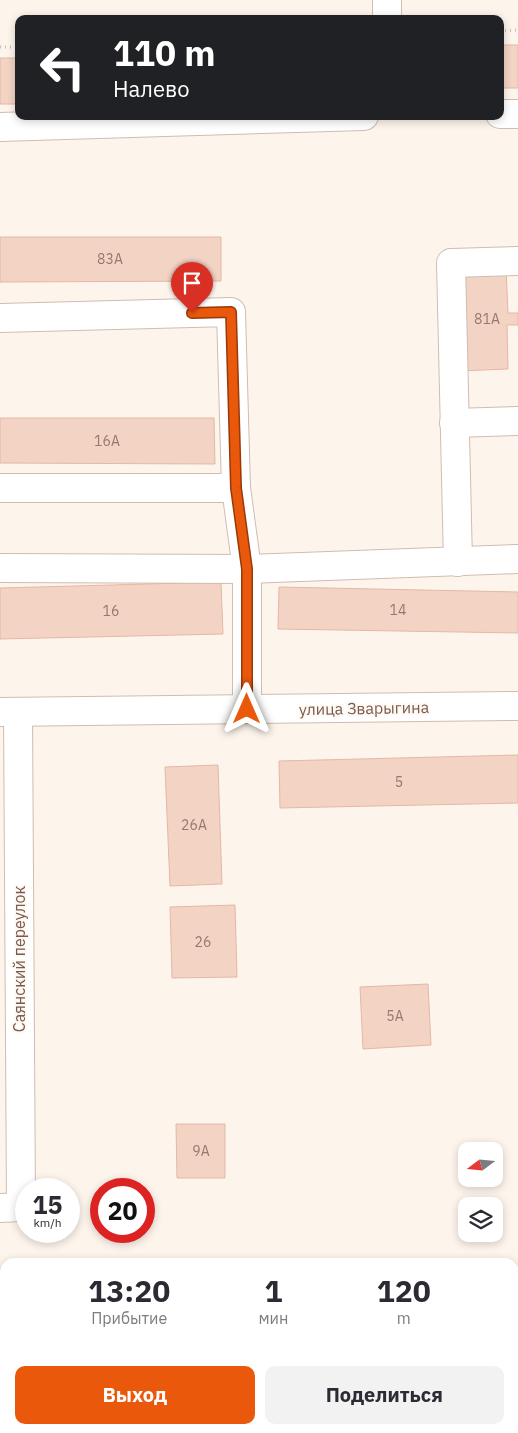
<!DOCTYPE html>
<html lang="ru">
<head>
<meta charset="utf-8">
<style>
  body { margin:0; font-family:"IBM Plex Sans",sans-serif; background:#f2f2f3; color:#2b2b33; height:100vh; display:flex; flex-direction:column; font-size:19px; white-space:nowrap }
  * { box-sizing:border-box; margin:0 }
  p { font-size:16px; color:#7c7c81 }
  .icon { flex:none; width:28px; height:28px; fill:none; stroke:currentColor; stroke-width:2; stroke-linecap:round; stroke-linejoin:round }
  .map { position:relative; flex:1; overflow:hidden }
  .sheet { position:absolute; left:0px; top:1258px; width:519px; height:176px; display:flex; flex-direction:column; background:#fff; border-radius:15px 15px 0 0; box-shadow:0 2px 8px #0003 }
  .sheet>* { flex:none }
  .hud { position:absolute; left:15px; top:15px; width:489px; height:105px; border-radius:10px; box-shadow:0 2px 8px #0003; background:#202124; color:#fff; overflow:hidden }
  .needle { width:32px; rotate:254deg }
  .tools { position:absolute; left:458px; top:1142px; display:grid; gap:10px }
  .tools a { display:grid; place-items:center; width:45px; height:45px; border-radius:10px; background:#fff; box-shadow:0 2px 8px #0003; font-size:25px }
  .speed { position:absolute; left:15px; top:1178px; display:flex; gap:10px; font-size:25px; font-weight:700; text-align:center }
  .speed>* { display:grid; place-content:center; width:65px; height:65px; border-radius:50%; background:#fff; box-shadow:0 2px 8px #0003; line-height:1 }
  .speed small { font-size:12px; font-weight:400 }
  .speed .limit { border:8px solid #d22; background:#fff; color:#111 }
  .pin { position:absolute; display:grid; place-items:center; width:42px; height:42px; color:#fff; margin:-51px -21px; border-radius:50% 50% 50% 0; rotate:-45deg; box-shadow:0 0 5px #0007 }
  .pin .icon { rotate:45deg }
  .me { position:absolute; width:55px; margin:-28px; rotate:0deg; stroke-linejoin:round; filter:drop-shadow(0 0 4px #0008) }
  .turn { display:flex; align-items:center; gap:18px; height:105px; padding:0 15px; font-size:22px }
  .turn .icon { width:65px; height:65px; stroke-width:2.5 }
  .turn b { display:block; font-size:35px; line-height:42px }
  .eta { display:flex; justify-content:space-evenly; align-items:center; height:85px; text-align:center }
  .eta b { font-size:30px; font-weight:700; line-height:35px }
  .primary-button { display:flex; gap:10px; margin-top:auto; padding:10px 15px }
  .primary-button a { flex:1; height:58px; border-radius:10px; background:#ea580c; color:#fff; font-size:20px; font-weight:700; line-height:58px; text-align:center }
  .primary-button a+a { background:#f2f2f3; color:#2b2b33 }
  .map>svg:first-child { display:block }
</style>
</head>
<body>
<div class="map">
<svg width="518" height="1433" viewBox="0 0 518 1433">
  <rect width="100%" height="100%" fill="#fdf5ec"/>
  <g fill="#f2d3c4" stroke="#e4b8a4">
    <rect x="500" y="45" width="18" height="43"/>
    <rect x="0" y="58" width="19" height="46"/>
    <polygon points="0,237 221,237 221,281 0,282"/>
    <polygon points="506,267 508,313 518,313 518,325 507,325 508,369 458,371 455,268"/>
    <polygon points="0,418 214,418 215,464 0,463"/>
    <polygon points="221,582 223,634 0,639 0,588"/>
    <polygon points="279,587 518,592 518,633 278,629"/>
    <polygon points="518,755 518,803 280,808 279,761"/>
    <polygon points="218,765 222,884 170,886 165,767"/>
    <polygon points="235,905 237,977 172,978 170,907"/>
    <polygon points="428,984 431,1045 363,1049 360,987"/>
    <polygon points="176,1124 225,1124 225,1178 177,1178"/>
  </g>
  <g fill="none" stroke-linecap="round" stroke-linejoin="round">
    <g stroke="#d0bcb0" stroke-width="30">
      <g id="minor">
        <polyline points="387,0 387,19"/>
        <polyline points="500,114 518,114"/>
        <polyline points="0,127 364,116"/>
        <polyline points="0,318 231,312 236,488 247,569 247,709"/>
        <polyline points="454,423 518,421"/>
        <polyline points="0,488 236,488"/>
        <polyline points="458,562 451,263 518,261"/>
        <polyline points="0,568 247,569 518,559"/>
        <polyline points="0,712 518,706"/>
        <polyline points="0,1208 21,1207 18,712"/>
      </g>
    </g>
    <g stroke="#d8b6a6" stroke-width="3" stroke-dasharray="1 4" stroke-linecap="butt">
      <polyline points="500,31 518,30"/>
      <polyline points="0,47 19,47"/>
    </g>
    <use href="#minor" stroke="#fff" stroke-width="28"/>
    <g stroke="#b7a8c8" stroke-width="4" stroke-dasharray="8 5" stroke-linecap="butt">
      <polyline points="514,1348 518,1348"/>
      <polyline points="514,1366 518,1366"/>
      <polyline points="0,1384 5,1383"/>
    </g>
  </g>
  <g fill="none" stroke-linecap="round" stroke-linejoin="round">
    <g stroke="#983908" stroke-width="12">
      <polyline id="route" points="192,313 231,312 236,488 247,569 247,709"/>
    </g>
    <use href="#route" stroke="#ea580c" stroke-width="9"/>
  </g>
  <g text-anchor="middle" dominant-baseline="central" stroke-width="4" stroke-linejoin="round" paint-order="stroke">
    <g font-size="14" fill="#97786c">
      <text x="110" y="259">83А</text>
      <text x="487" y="319">81А</text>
      <text x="107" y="441">16А</text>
      <text x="398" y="610">14</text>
      <text x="111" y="611">16</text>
      <text x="399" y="782">5</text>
      <text x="194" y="825">26А</text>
      <text x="203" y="942">26</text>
      <text x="395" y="1016">5А</text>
      <text x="201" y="1151">9А</text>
    </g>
    <g font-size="16" fill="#795a4e" stroke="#fff9f3">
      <text transform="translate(364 708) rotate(-1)">улица Зварыгина</text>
      <text transform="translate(19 959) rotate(-90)">Саянский переулок</text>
    </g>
  </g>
</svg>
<div class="tools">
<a><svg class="needle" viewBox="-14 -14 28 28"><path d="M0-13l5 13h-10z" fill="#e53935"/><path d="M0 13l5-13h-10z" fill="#7c7c81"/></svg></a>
<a><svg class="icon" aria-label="layers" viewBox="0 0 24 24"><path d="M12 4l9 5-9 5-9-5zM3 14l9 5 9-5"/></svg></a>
</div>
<div class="speed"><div>15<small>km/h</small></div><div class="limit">20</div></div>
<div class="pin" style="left:192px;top:313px;background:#d93025"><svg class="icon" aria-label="arrive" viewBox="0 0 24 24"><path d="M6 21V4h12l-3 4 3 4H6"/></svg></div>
<svg class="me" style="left:247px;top:709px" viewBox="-20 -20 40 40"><path d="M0-17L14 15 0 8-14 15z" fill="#ea580c" stroke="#fff" stroke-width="4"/></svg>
<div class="hud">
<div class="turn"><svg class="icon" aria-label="left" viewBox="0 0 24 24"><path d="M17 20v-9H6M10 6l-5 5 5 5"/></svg><div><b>110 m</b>Налево</div></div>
</div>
<section class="sheet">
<div class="eta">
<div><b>13:20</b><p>Прибытие</p></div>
<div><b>1</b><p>мин</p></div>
<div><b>120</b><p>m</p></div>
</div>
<div class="primary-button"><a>Выход</a><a>Поделиться</a></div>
</section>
</div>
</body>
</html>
